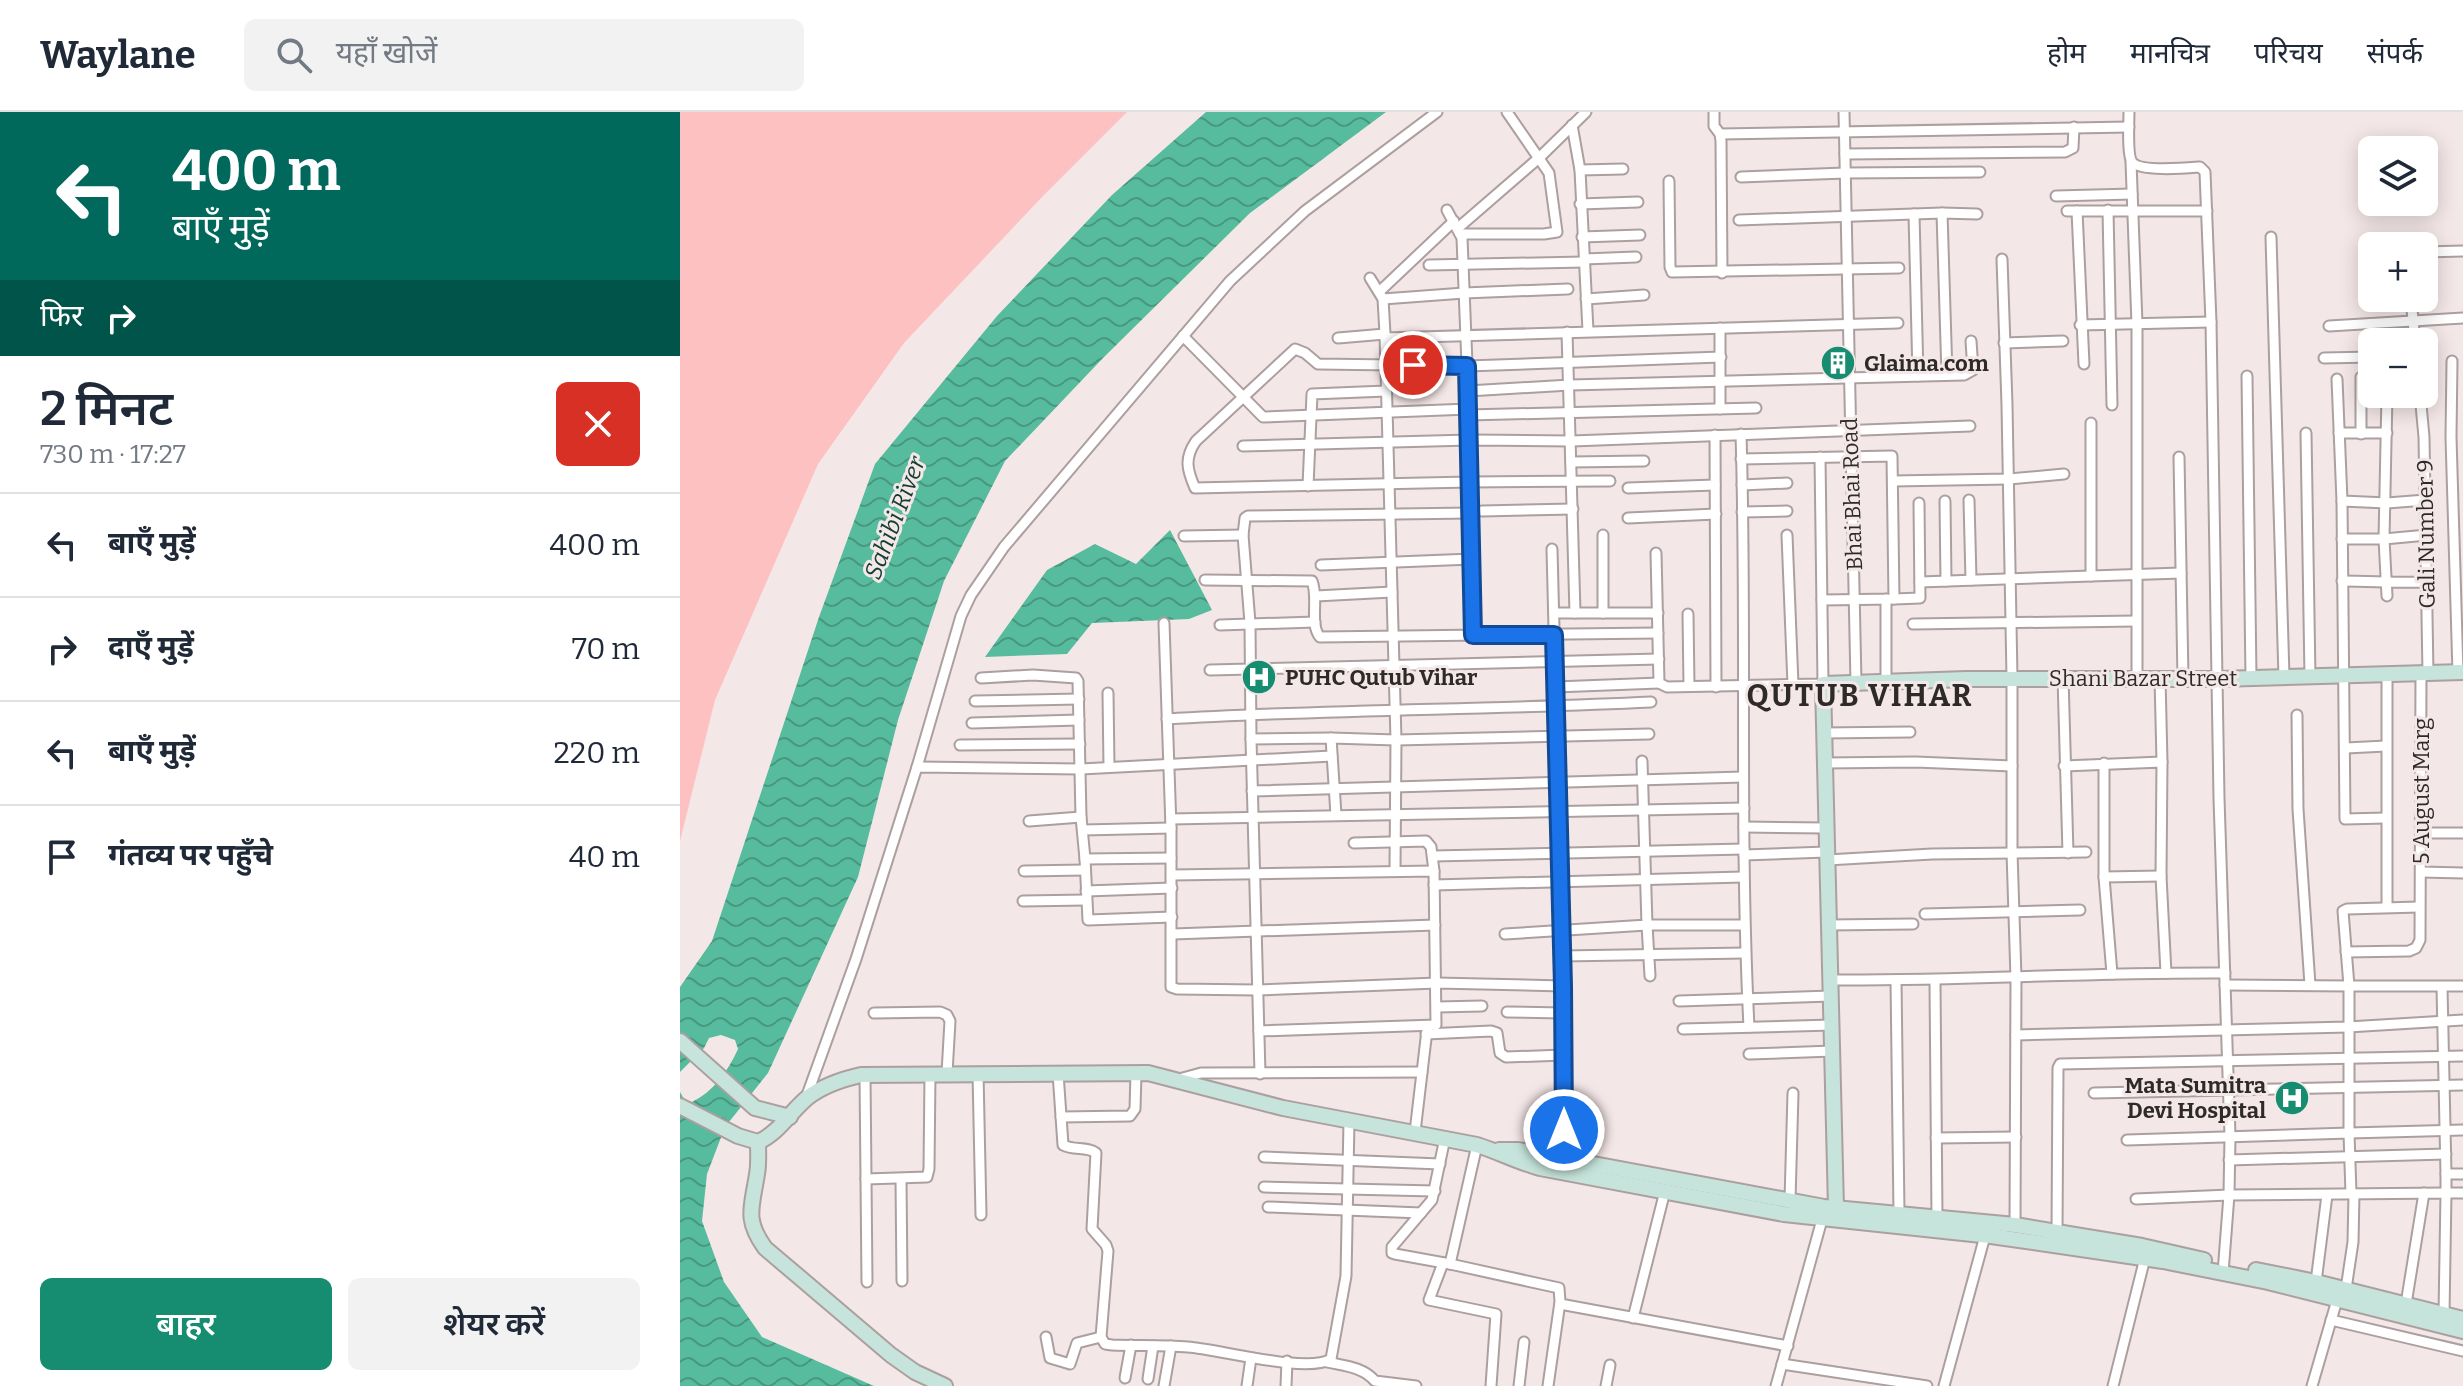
<!DOCTYPE html>
<html lang="hi">
<head>
<meta charset="utf-8">
<style>
  body { margin:0; font-family:Bitter,"Noto Sans Devanagari",serif; background:#f2f2f3; color:#1f2937; height:100vh; display:flex; flex-direction:column; font-size:30px; white-space:nowrap }
  * { box-sizing:border-box; margin:0 }
  p { font-size:26px; color:#747a83 }
  .icon { flex:none; width:44px; height:44px; fill:none; stroke:currentColor; stroke-width:2; stroke-linecap:round; stroke-linejoin:round }
  .map { position:relative; flex:1; overflow:hidden }
  .sheet { display:flex; flex-direction:column; background:#fff; width:680px }
  .sheet>* { flex:none }
  .hud { background:#00695c; color:#fff; overflow:hidden }
  .tools { position:absolute; left:1678px; top:24px; display:grid; gap:16px }
  .tools a { display:grid; place-items:center; width:80px; height:80px; border-radius:12px; background:#fff; box-shadow:0 4px 20px #0003; font-size:40px }
  .pin { position:absolute; display:grid; place-items:center; width:68px; height:68px; color:#fff; margin:-34px; border:4px solid #fff; border-radius:50%; box-shadow:0 2px 8px #0007 }
  .me { position:absolute; width:88px; margin:-44px; rotate:0deg; stroke-linejoin:round; filter:drop-shadow(0 0 6px #0008) }
  .turn { display:flex; align-items:center; gap:28px; height:168px; padding:0 40px; font-size:36px }
  .turn .icon { width:104px; height:104px; stroke-width:2.5 }
  .turn b { display:block; font-size:56px; line-height:68px }
  .then { display:flex; align-items:center; height:76px; padding:0 40px; background:#0003; gap:16px; font-size:30px }
  .round { display:grid; place-items:center; flex:none; width:84px; height:84px; border-radius:12px; background:#f2f2f3 }
  .summary { display:flex; align-items:center; justify-content:space-between; height:136px; padding:0 40px }
  h1 { font-size:48px; font-weight:600; line-height:60px }
  .cta { display:flex; gap:16px; margin-top:auto; padding:16px 40px }
  .cta a { flex:1; height:92px; border-radius:12px; background:#168d70; color:#fff; font-size:32px; font-weight:600; line-height:92px; text-align:center }
  .cta a+a { background:#f2f2f3; color:#1f2937 }
  ul { padding:0; list-style:none }
  li { display:flex; align-items:center; gap:24px; height:104px; padding:0 40px; border-top:2px solid #e0e1e3 }
  li div { flex:1 }
  li b { display:block; font-size:30px }
  li em { font-style:normal }
  header { display:flex; align-items:center; gap:48px; box-sizing:border-box; height:112px; padding:0 40px; background:#fff; border-bottom:2px solid #e0e1e3 }
  header strong { font-size:38px }
  nav { display:flex; gap:44px; margin-inline-start:auto; font-size:28px }
  .search { width:560px; height:72px; background:#f2f2f3; display:flex; align-items:center; gap:20px; box-sizing:border-box; padding:0 28px; border-radius:12px; color:#747a83; font-size:30px }
  main { display:flex; flex:1; min-height:0 }
  .map>svg:first-child { display:block }
</style>
</head>
<body>
<header>
<strong>Waylane</strong>
<div class="search"><svg class="icon" aria-label="search" viewBox="0 0 24 24"><circle cx="10" cy="10" r="6"/><path d="M15 15l6 6"/></svg>यहाँ खोजें</div>
<nav><a>होम</a><a>मानचित्र</a><a>परिचय</a><a>संपर्क</a></nav>
</header>
<main>
<section class="sheet">
<div class="hud">
<div class="turn"><svg class="icon" aria-label="left" viewBox="0 0 24 24"><path d="M17 20v-9H6M10 6l-5 5 5 5"/></svg><div><b>400 m</b>बाएँ मुड़ें</div></div>
<div class="then">फिर<svg class="icon" aria-label="right" viewBox="0 0 24 24"><path d="M7 20v-9h11M14 6l5 5-5 5"/></svg></div>
</div>
<div class="summary"><div><h1>2 मिनट</h1><p>730 m · 17:27</p></div><a class="round" style="background:#d93025;color:#fff"><svg class="icon" aria-label="close" viewBox="0 0 24 24"><path d="M6 6l12 12M18 6L6 18"/></svg></a></div>
<ul>
<li><svg class="icon" aria-label="left" viewBox="0 0 24 24"><path d="M17 20v-9H6M10 6l-5 5 5 5"/></svg><div><b>बाएँ मुड़ें</b></div><em>400 m</em></li>
<li><svg class="icon" aria-label="right" viewBox="0 0 24 24"><path d="M7 20v-9h11M14 6l5 5-5 5"/></svg><div><b>दाएँ मुड़ें</b></div><em>70 m</em></li>
<li><svg class="icon" aria-label="left" viewBox="0 0 24 24"><path d="M17 20v-9H6M10 6l-5 5 5 5"/></svg><div><b>बाएँ मुड़ें</b></div><em>220 m</em></li>
<li><svg class="icon" aria-label="arrive" viewBox="0 0 24 24"><path d="M6 21V4h12l-3 4 3 4H6"/></svg><div><b>गंतव्य पर पहुँचे</b></div><em>40 m</em></li>
</ul>
<div class="cta"><a>बाहर</a><a>शेयर करें</a></div>
</section>
<div class="map">
<svg width="1783" height="1274" viewBox="0 0 1783 1274">
  <defs>
    <pattern id="water-waves" width="16" height="10" patternUnits="userSpaceOnUse" patternTransform="scale(2)"><rect width="16" height="10" fill="#57bb9d"/><path d="M0 5q4-4 8 0t8 0" fill="none" stroke="#489880"/></pattern>
  </defs>
  <rect width="100%" height="100%" fill="#f4e7e7"/>
  <polygon fill="#fdc1c2" points="0,0 447,0 362,85 224,231 138,352 35,588 0,729"/>
  <g fill="url(#water-waves)">
    <path d="M526,0H706L570,101L423,246L325,349L264,469L218,608L178,765L88,961L45,1015L27,1062L22,1109L44,1170L82,1225L194,1274H0V980L4,987L12,990C34,979 48,959 58,937L55,928L41,923L29,926L24,936L0,960V875L32,829L139,505L195,352L317,204L432,83Z"/>
    <polygon points="490,418 532,498 509,507 412,511 387,542 305,545 367,458 415,432 456,452"/>
  </g>
  <g fill="none" stroke-linecap="round" stroke-linejoin="round">
    <g stroke="#ac9f9f" stroke-width="13">
      <g id="street">
        <polyline points="1034,0 1034,14 1040,22 1041,29 1042,161"/>
        <polyline points="1164,0 1176,571"/>
        <path d="M1449,0C1449,10 1447,43 1452,50C1460,60 1507,56 1520,55L1525,60L1531,210L1539,686L1550,1024L1549,1083L1543,1161"/>
        <polyline points="892,13 900,58 908,219"/>
        <polyline points="1040,22 1449,15"/>
        <polyline points="1165,42 1385,40 1393,36 1394,15"/>
        <polyline points="1451,50 1457,212 1457,566"/>
        <polyline points="900,58 943,57"/>
        <polyline points="1061,65 1165,61 1300,60"/>
        <polyline points="989,69 990,155 992,160 1219,156"/>
        <polyline points="1376,84 1452,82"/>
        <polyline points="900,92 958,90"/>
        <polyline points="767,98 782,126 790,328 793,523"/>
        <polyline points="1428,98 1432,293"/>
        <polyline points="1387,99 1527,99"/>
        <polyline points="1397,99 1404,252"/>
        <polyline points="1262,101 1267,263"/>
        <polyline points="1234,102 1238,264"/>
        <polyline points="1059,108 1262,101 1297,102"/>
        <polyline points="778,116 860,45 906,0"/>
        <polyline points="781,122 864,122 877,120 869,61 827,0"/>
        <polyline points="902,125 960,123"/>
        <polyline points="1591,125 1604,565"/>
        <polyline points="1744,140 1783,139"/>
        <polyline points="904,147 956,145"/>
        <polyline points="1322,147 1327,293 1332,566 1332,740 1336,866 1335,1113"/>
        <polyline points="749,153 904,150"/>
        <polyline points="690,166 703,187 705,222 716,628 715,758"/>
        <polyline points="699,180 774,109"/>
        <polyline points="1731,186 1735,230"/>
        <polyline points="703,187 784,181 888,177"/>
        <polyline points="906,187 964,183"/>
        <polyline points="1400,213 1531,210"/>
        <polyline points="1649,214 1783,206"/>
        <polyline points="1040,216 1040,297"/>
        <polyline points="887,220 895,501"/>
        <polyline points="503,224 583,305 789,297"/>
        <polyline points="658,226 705,222"/>
        <polyline points="705,226 1218,211"/>
        <polyline points="1324,231 1383,229"/>
        <polyline points="1644,246 1692,245"/>
        <polyline points="1772,249 1771,325 1778,561"/>
        <polyline points="1567,264 1571,566"/>
        <polyline points="1681,265 1681,322"/>
        <polyline points="1657,267 1662,389 1665,707 1706,706"/>
        <polyline points="788,279 890,273 1284,263 1293,258 1291,229"/>
        <polyline points="1740,282 1744,325 1748,562"/>
        <polyline points="788,303 1076,296"/>
        <polyline points="1411,311 1411,464 1501,461"/>
        <polyline points="1626,321 1630,565"/>
        <polyline points="1659,321 1707,321"/>
        <path d="M1061,322C1067,520 1059,717 1069,915"/>
        <polyline points="1035,323 1036,575"/>
        <polyline points="563,334 790,328 892,329 1290,314"/>
        <polyline points="1499,345 1503,567"/>
        <polyline points="1061,347 1212,344 1214,487 1142,488"/>
        <polyline points="891,350 964,349"/>
        <path d="M930,369L790,370L515,376C507,358 504,346 516,329L615,237L625,241L638,252L787,254L1041,245"/>
        <polyline points="1213,369 1329,367 1384,362"/>
        <polyline points="1062,373 1107,371"/>
        <polyline points="628,374 632,282 706,279"/>
        <polyline points="948,376 1035,373"/>
        <polyline points="1289,388 1291,468"/>
        <polyline points="1265,389 1266,469"/>
        <polyline points="1662,389 1707,391 1746,388"/>
        <polyline points="802,399 893,397"/>
        <polyline points="1062,400 1107,399"/>
        <polyline points="948,406 1036,402"/>
        <polyline points="1107,423 1113,573"/>
        <polyline points="504,424 563,423"/>
        <polyline points="1662,427 1704,427 1747,423"/>
        <polyline points="872,437 883,874 883,1049"/>
        <polyline points="976,441 979,571 987,575 1143,572 1140,345"/>
        <polyline points="641,453 792,447"/>
        <path d="M525,468L632,469C639,486 629,512 640,525L978,521"/>
        <path d="M1662,469C1691,469 1718,471 1747,470"/>
        <polyline points="1240,470 1411,464"/>
        <polyline points="636,484 712,480"/>
        <polyline points="1707,484 1704,427 1707,282"/>
        <polyline points="1214,487 1240,486 1239,391"/>
        <polyline points="874,501 978,501"/>
        <polyline points="923,501 923,423"/>
        <polyline points="1008,502 1009,574"/>
        <polyline points="484,511 491,716 491,875 497,877 577,878 757,871 883,874"/>
        <polyline points="1233,512 1456,509"/>
        <polyline points="540,513 635,510"/>
        <polyline points="530,558 979,547"/>
        <polyline points="1383,565 1388,741"/>
        <polyline points="301,566 353,563 396,566 398,569 401,705 405,747"/>
        <polyline points="1480,566 1482,650"/>
        <polyline points="1206,570 1206,487"/>
        <polyline points="875,575 979,571"/>
        <polyline points="428,581 429,655"/>
        <polyline points="295,589 399,587"/>
        <polyline points="1617,603 1618,697 1630,873"/>
        <path d="M487,607C648,597 810,598 971,590"/>
        <polyline points="292,611 399,608"/>
        <polyline points="1143,621 1230,620"/>
        <polyline points="651,626 656,703"/>
        <polyline points="571,627 570,511 563,423 565,406 568,404 791,401"/>
        <polyline points="280,633 400,632"/>
        <polyline points="1666,636 1706,634"/>
        <polyline points="1145,651 1236,650 1332,654"/>
        <polyline points="1424,651 1424,765 1432,862"/>
        <polyline points="1384,654 1482,650 1481,764 1486,861"/>
        <polyline points="237,655 281,504 291,483 324,435 550,169 625,99 757,0"/>
        <polyline points="572,679 1063,665"/>
        <path d="M491,707C682,704 873,701 1064,696"/>
        <polyline points="349,709 401,705"/>
        <polyline points="1064,715 1146,716"/>
        <polyline points="403,718 491,716"/>
        <polyline points="1741,721 1783,721"/>
        <polyline points="674,731 746,729 751,735 754,759"/>
        <polyline points="1064,743 1146,740"/>
        <polyline points="753,744 1064,737"/>
        <polyline points="491,746 405,747 408,808 492,805"/>
        <polyline points="1147,748 1252,742 1406,740"/>
        <polyline points="344,759 405,758"/>
        <polyline points="1741,760 1783,761"/>
        <polyline points="492,763 754,759 756,913 579,919"/>
        <polyline points="1424,765 1481,764"/>
        <polyline points="754,773 1063,765"/>
        <polyline points="406,779 492,776"/>
        <polyline points="343,789 406,788"/>
        <polyline points="1707,795 1707,563"/>
        <polyline points="1245,802 1400,798"/>
        <polyline points="1149,813 1233,812"/>
        <polyline points="493,822 755,813"/>
        <polyline points="825,822 967,813 962,649"/>
        <polyline points="1666,840 1729,839 1736,836 1740,828 1741,562"/>
        <polyline points="882,844 1065,841"/>
        <polyline points="970,864 967,813 1064,813"/>
        <path d="M1151,868C1282,869 1413,860 1545,861"/>
        <polyline points="1216,868 1219,1101"/>
        <polyline points="1255,869 1257,1106"/>
        <polyline points="1545,873 1669,874 1663,799 1667,797 1739,795"/>
        <polyline points="1783,874 1669,874 1669,1021 1783,1018"/>
        <polyline points="1762,875 1766,1062"/>
        <polyline points="999,889 1151,884"/>
        <polyline points="757,895 802,894"/>
        <polyline points="827,900 883,901"/>
        <polyline points="194,901 260,900 267,903 270,909 267,961"/>
        <polyline points="1003,917 1152,913"/>
        <polyline points="746,922 811,919 817,921 820,941 826,945 884,943"/>
        <polyline points="1336,923 1668,915 1783,908"/>
        <polyline points="1069,942 1153,939"/>
        <polyline points="298,961 301,1103"/>
        <path d="M378,961L383,1033C394,1039 407,1034 416,1041L412,1117L426,1133L428,1139L421,1225L425,1232L432,1233C457,1234 483,1233 508,1235C538,1237 628,1262 651,1247L666,1164L669,1009"/>
        <polyline points="580,962 571,627 651,626 716,628 969,622"/>
        <polyline points="185,963 187,1170"/>
        <polyline points="499,967 521,961 742,960"/>
        <polyline points="1414,981 1783,973"/>
        <polyline points="126,986 176,847 237,655 401,657 652,644"/>
        <polyline points="381,1005 450,1004 455,997 456,961"/>
        <polyline points="735,1020 747,918"/>
        <polyline points="765,1026 752,1088 712,1135 712,1141 715,1142 770,1152 797,1033"/>
        <polyline points="1256,1026 1336,1025"/>
        <polyline points="1447,1028 1669,1021 1671,1082"/>
        <polyline points="584,1045 760,1052"/>
        <polyline points="1549,1048 1766,1042"/>
        <polyline points="1783,1062 1766,1062 1766,1081 1783,1081"/>
        <polyline points="186,1067 247,1065 249,1057 250,962"/>
        <polyline points="221,1067 222,1169"/>
        <polyline points="584,1075 755,1079"/>
        <polyline points="1456,1087 1549,1083 1766,1081 1764,1202"/>
        <polyline points="1110,1088 1113,981"/>
        <polyline points="588,1095 741,1101"/>
        <polyline points="1377,1121 1378,956 1380,952 1783,944"/>
        <polyline points="763,1151 749,1188 816,1202 811,1274"/>
        <polyline points="770,1152 879,1176 880,1190 868,1274"/>
        <polyline points="1636,1170 1647,1083"/>
        <polyline points="1666,1177 1673,1130 1674,1082"/>
        <polyline points="880,1192 1108,1234"/>
        <polyline points="1726,1192 1744,1081"/>
        <polyline points="953,1206 985,1079"/>
        <polyline points="1651,1208 1783,1239"/>
        <polyline points="366,1225 370,1246 390,1252 397,1231 421,1225"/>
        <path d="M647,1250C665,1254 683,1255 695,1269L736,1274"/>
        <polyline points="1102,1252 1247,1274"/>
        <polyline points="445,1266 451,1233"/>
        <polyline points="468,1267 473,1234"/>
        <polyline points="484,1274 491,1234"/>
        <polyline points="567,1274 571,1246"/>
        <polyline points="606,1274 607,1249"/>
        <polyline points="839,1274 844,1230"/>
        <polyline points="926,1274 930,1253"/>
        <polyline points="1096,1274 1143,1104"/>
        <polyline points="1264,1274 1305,1124"/>
        <polyline points="1433,1274 1465,1146"/>
        <polyline points="1632,1274 1657,1188"/>
      </g>
    </g>
    <g stroke="#ac9f9f" stroke-width="18">
      <g id="secondary">
        <polyline points="0,929 75,996 110,1005"/>
        <path d="M0,994L58,1024L78,1030C99,1021 110,1000 127,986C141,975 163,967 181,963L468,961L603,996L797,1033C819,1040 838,1050 860,1056L1104,1102L1311,1124L1483,1149L1588,1170L1783,1219"/>
        <path d="M78,1030C78,1041 79,1052 77,1062C72,1095 64,1107 85,1136L211,1243L235,1260L265,1274"/>
        <polyline points="819,1038 838,1038 1144,1095 1335,1113 1462,1134 1524,1148"/>
        <polyline points="1156,1096 1143,572 1286,567 1539,567 1783,560"/>
        <polyline points="1576,1158 1636,1170 1783,1207"/>
      </g>
    </g>
    <use href="#street" stroke="#fff" stroke-width="9"/>
    <use href="#secondary" stroke="#c6e4db" stroke-width="14"/>
  </g>
  <g fill="none" stroke-linecap="round" stroke-linejoin="round">
    <g stroke="#114b97" stroke-width="20">
      <polyline id="route" points="733,253 787,254 793,523 874,523 883,874 884,1018"/>
    </g>
    <use href="#route" stroke="#1a73e8" stroke-width="14"/>
  </g>
  <defs>
    <g id="building-disc" transform="scale(1.8)"><circle r="9.5" fill="#168d70" stroke="#f4e7e7"/><path d="M-4-6H4V6H1V3H-1V6H-4ZM-2.5-4.3h1.7v1.8h-1.7ZM.8-4.3h1.7v1.8H.8ZM-2.5-1h1.7V.8h-1.7ZM.8-1h1.7V.8H.8Z" fill="#fff"/></g>
    <g id="hospital-disc" transform="scale(1.8)"><circle r="9.5" fill="#168d70" stroke="#f4e7e7"/><path d="M-5-5h3v3.5h4V-5h3V5h-3V1.5h-4V5h-3Z" fill="#fff"/></g>
  </defs>
  <g fill-rule="evenodd">
    <use href="#building-disc" x="1158" y="251"/>
    <use href="#hospital-disc" x="579" y="565"/>
    <use href="#hospital-disc" x="1612" y="986"/>
  </g>
  <g text-anchor="middle" dominant-baseline="central" stroke-width="6" stroke-linejoin="round" paint-order="stroke">
    <g font-size="22" font-weight="bold" fill="#2f2a2a" stroke="#f4e7e7" text-anchor="start">
      <text x="1184" y="251">Glaima.com</text>
      <text x="605" y="565">PUHC Qutub Vihar</text>
      <text x="1586" y="973" text-anchor="end">Mata Sumitra<tspan x="1586" dy="25">Devi Hospital</tspan></text>
    </g>
    <g font-size="22" fill="#2f2a2a" stroke="#f4e7e7">
      <text transform="translate(1172 382) rotate(-92)">Bhai Bhai Road</text>
      <text transform="translate(1746 422) rotate(-91)">Gali Number 9</text>
      <text x="1463" y="566">Shani Bazar Street</text>
      <text transform="translate(1741 679) rotate(-90)">5 August Marg</text>
    </g>
    <g font-size="24" font-style="italic" fill="#113e31" stroke="#f4e7e7">
      <text transform="translate(215 406) rotate(-69)">Sahibi River</text>
    </g>
    <g font-size="30" font-weight="bold" letter-spacing="2" fill="#2f2a2a" stroke="#f4e7e7">
      <text x="1180" y="584">QUTUB VIHAR</text>
    </g>
  </g>
</svg>
<div class="tools">
<a><svg class="icon" aria-label="layers" viewBox="0 0 24 24"><path d="M12 4l9 5-9 5-9-5zM3 14l9 5 9-5"/></svg></a>
<a>+</a>
<a>−</a>
</div>
<div class="pin" style="left:733px;top:253px;background:#d93025"><svg class="icon" aria-label="arrive" viewBox="0 0 24 24"><path d="M6 21V4h12l-3 4 3 4H6"/></svg></div>
<svg class="me" style="left:884px;top:1018px" viewBox="-20 -20 40 40"><circle r="17" fill="#1a73e8" stroke="#fff" stroke-width="3"/><path d="M0-11L8 9 0 5-8 9z" fill="#fff"/></svg>
</div>
</main>
</body>
</html>
